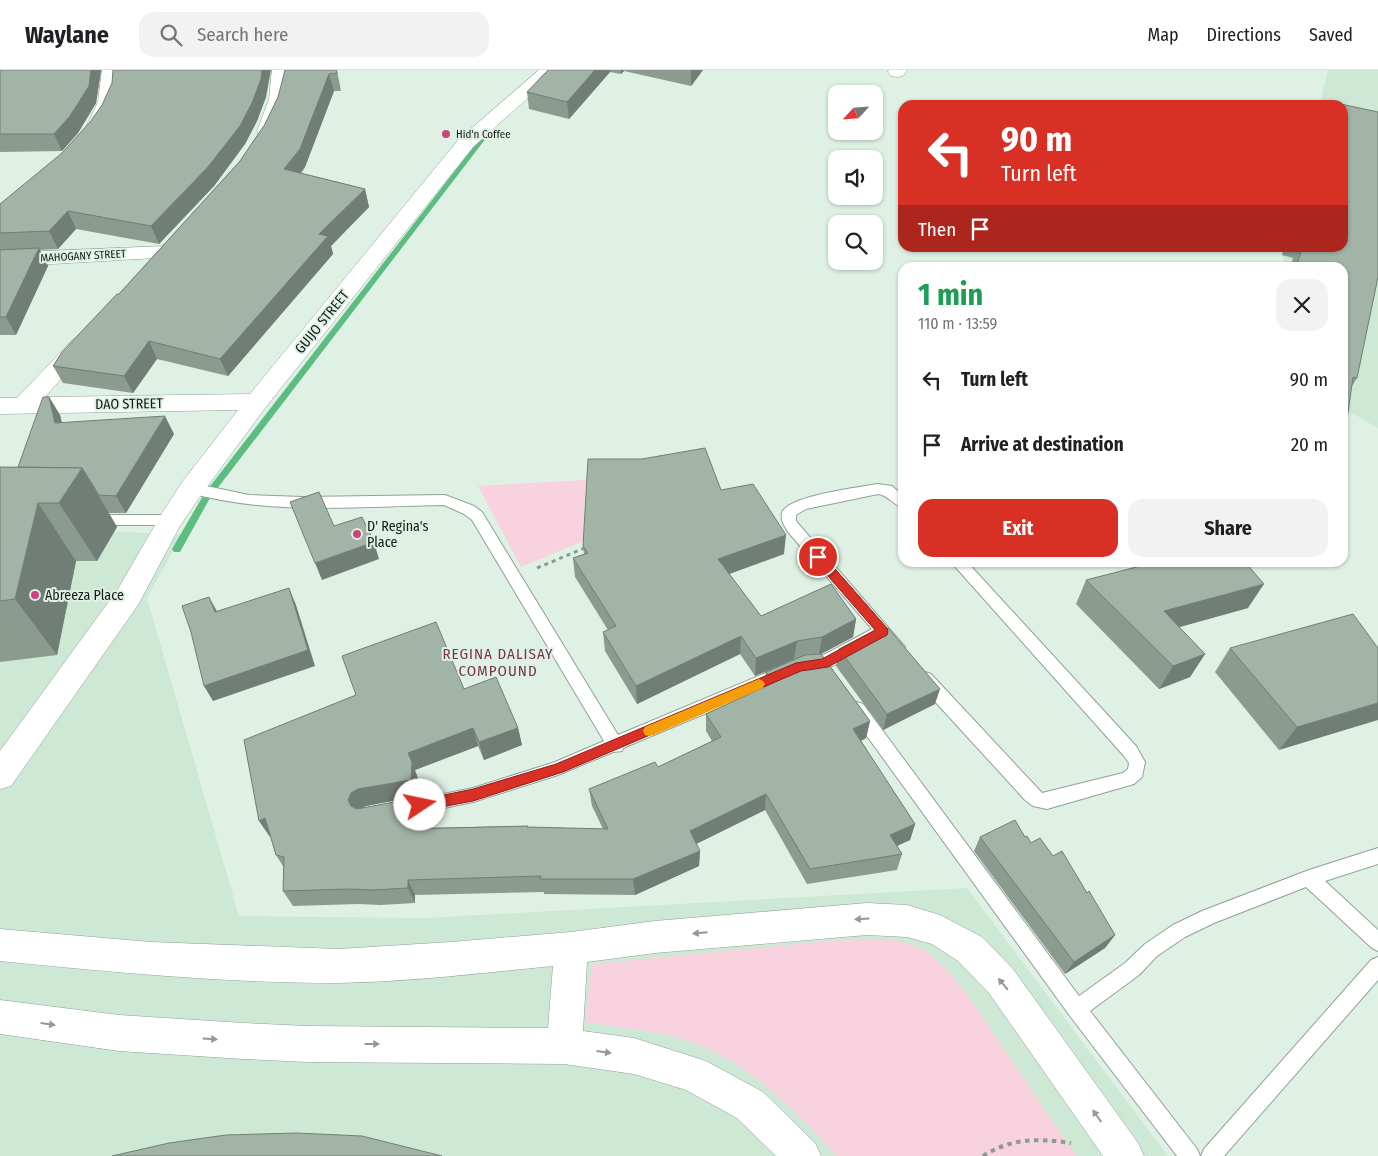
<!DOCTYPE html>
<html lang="en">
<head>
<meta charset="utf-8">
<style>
  body { margin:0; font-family:"Fira Sans Condensed",sans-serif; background:#f2f2f2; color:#202124; height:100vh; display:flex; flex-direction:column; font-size:19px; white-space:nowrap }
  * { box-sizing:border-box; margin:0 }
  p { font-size:16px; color:#757577 }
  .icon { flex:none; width:28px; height:28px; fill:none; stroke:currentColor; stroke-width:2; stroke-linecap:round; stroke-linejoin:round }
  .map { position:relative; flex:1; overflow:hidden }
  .side { position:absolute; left:898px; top:192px; width:450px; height:305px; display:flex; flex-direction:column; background:#fff; border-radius:15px; box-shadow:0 1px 4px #0004 }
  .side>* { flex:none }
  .guide { position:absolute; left:898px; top:30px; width:450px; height:152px; border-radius:15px; box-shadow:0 1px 4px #0004; background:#d93025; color:#fff; overflow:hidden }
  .needle { width:32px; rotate:244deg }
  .controls { position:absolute; left:828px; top:15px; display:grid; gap:10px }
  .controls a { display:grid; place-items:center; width:55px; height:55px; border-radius:10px; background:#fff; box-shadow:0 1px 4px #0004; font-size:25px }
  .pin { position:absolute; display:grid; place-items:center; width:42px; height:42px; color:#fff; margin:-21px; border:2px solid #fff; border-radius:50%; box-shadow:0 1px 5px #0007 }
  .me { position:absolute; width:55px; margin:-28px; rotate:79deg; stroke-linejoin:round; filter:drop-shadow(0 0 4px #0008) }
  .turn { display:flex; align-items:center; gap:18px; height:105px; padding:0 20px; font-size:22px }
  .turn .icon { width:65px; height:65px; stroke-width:2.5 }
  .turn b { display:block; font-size:35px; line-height:42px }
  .then { display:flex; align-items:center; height:48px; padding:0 20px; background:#0003; gap:10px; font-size:19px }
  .round { display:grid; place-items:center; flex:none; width:52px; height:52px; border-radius:15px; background:#f2f2f2 }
  .head { display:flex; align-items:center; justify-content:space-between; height:85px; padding:0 20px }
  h1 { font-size:30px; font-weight:700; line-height:38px; color:#1e9e55 }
  .primary-button { display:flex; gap:10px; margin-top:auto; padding:10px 20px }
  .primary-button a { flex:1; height:58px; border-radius:15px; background:#d93025; color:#fff; font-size:20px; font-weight:700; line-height:58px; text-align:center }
  .primary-button a+a { background:#f2f2f2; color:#202124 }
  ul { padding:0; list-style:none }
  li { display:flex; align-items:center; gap:15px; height:65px; padding:0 20px }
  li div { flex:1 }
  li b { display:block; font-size:19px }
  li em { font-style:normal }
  header { display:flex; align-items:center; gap:30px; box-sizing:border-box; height:70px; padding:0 25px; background:#fff; border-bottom:1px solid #e0e0e0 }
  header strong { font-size:24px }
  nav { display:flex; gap:28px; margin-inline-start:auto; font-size:18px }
  .search { width:350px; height:45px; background:#f2f2f2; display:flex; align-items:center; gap:12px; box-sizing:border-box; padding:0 18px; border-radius:15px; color:#757577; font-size:19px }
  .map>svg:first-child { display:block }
</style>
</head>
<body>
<header>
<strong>Waylane</strong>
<div class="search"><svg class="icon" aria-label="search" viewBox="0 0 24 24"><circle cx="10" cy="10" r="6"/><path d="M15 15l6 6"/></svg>Search here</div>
<nav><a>Map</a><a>Directions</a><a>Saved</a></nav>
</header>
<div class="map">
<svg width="1378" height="1086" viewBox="0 0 1378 1086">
  <rect width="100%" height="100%" fill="#dff1e4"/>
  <g fill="#cee8d6">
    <polygon points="1328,0 1378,0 1378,358 1343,338 1342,198 1286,197 1282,185 1284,178 1342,178 1342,35 1320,35"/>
    <polygon points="0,460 128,462 182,465 147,528 239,846 425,848 967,818 1168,1086 0,1086"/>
  </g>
  <g fill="#f8d2de">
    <polygon points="586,410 584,441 598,465 521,497 478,416"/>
    <path d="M871,869L900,871L922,878L946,898L971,930L1076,1086H837C793,1038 741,984 676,967C647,960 615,957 585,952L592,894L829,871Z"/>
  </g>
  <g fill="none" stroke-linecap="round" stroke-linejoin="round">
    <polygon fill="#5dbc82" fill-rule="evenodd" points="485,62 490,63 210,428 180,482 174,482 172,479 204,424"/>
    <g stroke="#90a195" stroke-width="2">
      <g id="lane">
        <path d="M192,413L249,425L302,427L445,425L474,436L482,442L618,665L778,598L784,597L790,598L792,603L790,608L623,678L622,681L613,682L558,705L473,732L395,748L389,745L387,740L389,735L473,718L555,692L604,671L472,450L464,444L444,435C359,436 269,446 187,422L185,418L187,414Z"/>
        <path d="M878,414L892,416L902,425V437C893,435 888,425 878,424L806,439L796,445V451L905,577L902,581C892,585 888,577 881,569C862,580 824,607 803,600L800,595L803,590L820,587L872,559L788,462C785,456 780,451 782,443C786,426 861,417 878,414Z"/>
        <polygon points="93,445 171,445 176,446 178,450 176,454 171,455 93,455 88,454 86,450 88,446"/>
        <polygon points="951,492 967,492 1136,676 1145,692 1142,707 1134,714 1047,739 1033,736 1025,730 919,614 917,609 919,604 925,602 931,604 1042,723 1123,703 1128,699 1129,693 1124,686"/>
        <polygon points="857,632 863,634 1079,926 1125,893 1145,874 1173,855 1202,841 1309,800 1378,778 1378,794 1325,811 1378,860 1378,881 1372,878 1306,817 1214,853 1185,867 1157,886 1139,905 1090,941 1197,1079 1200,1086 1177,1086 1070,946 851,644 849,639 851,634"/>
        <polygon points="1378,887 1378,910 1224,1086 1201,1086 1204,1079 1371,890"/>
      </g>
    </g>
    <g stroke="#90a195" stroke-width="1">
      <g id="street">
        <polygon points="102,0 120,0 116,32 103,59 96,61 89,59 87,55 98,32"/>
        <polygon points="272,0 290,0 287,29 275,61 273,65 266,67 259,65 257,61 269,29"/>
        <polygon points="539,0 559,0 473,77 265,338 201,425 180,456 138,535 11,716 0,719 0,681 118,519 162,443 183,411 238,340 0,344 0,328 17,328 73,269 81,267 89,269 92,274 45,327 250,324 459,69"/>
        <polygon points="889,0 907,0 903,6 897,7 891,6 888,2"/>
        <polygon points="166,176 173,177 177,182 173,187 0,197 0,183"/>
        <path d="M867,833L907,835L940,845L982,867L1013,899L1138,1073L1144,1086H1103L989,923L958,891L932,874L907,867L867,865L655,883L587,892L583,961L634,968L706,991L763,1022L815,1073L821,1086H776L737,1048L686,1020L634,1004L564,994L307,992L243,989L119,981L0,964V930L119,945L243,953L307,956L548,958L553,896C482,903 408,912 337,913C224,913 112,902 0,891V859L151,872L338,879L451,872L571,862L655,851Z"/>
      </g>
    </g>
    <polyline stroke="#8d9b91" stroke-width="3" stroke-dasharray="4 4" stroke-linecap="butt" points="537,498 587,477"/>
    <path stroke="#8d9b91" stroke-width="4" stroke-dasharray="4.5 4.5" stroke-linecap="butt" d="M983,1086C1011,1068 1039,1068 1071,1073"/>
    <use href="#lane" fill="#fff" fill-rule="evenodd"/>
    <use href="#street" fill="#fff" fill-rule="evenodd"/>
  </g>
  <g fill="#8b9b90">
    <polygon points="0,0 101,0 96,33 78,63 62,81 0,82"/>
    <polygon points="337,0 341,21 334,21 305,97 301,103 365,119 369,137 331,176 333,184 228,306 157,289 133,323 63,313 53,296 240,91 265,54 278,27"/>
    <polygon points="548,0 703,0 691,16 624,1 621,4 610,2 569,49 529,39 527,22"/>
    <polygon points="266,27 257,51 245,74 214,116 159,174 76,159 58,179 40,180 48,196 16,265 0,265 0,134"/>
    <polygon points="1327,31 1378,42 1378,207 1357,308 1351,318 1342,385 1342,198 1290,198 1293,188 1282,185 1284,178 1342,178 1342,35 1325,35"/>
    <polygon points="49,327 60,345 62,353 174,364 126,443 109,443 117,457 97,491 76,491 57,585 0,592 0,397 18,397"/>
    <polygon points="721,420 784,484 729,504 761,546 856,549 853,567 821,584 870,651 866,668 861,671 915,754 910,770 897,776 902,784 897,800 807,814 765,740 696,774 700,781 699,796 635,825 544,824 544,822 415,825 415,833 380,835 358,834 293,836 283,821 283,796 276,785 271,767 270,767 464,619 518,658 522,675 484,690 478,676 415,700 418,709 418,726 366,736 361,739 417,745 417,758 528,756 528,757 603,759 592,736 589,719 658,697 712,671 706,661 706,644 764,617 766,602 797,589 755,606 740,584 637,634 605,581 603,562 608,560 575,507 573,488 584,484 583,476"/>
    <polygon points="1086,510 1248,538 1179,557 1205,584 1190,607 1159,619 1076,534"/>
    <polygon points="1230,578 1378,578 1279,680 1215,602"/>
    <polygon points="839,579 935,634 883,660 836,596"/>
    <polygon points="980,767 1025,767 1031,773 1053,786 1087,823 1115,865 1105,878 1065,904 974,781"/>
  </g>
  <g fill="#717e75">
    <polygon points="91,0 101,0 96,33 78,63 62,81 54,64"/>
    <polygon points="262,0 271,0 266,27 257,51 245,74 214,116 159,174 151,156"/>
    <polygon points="595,0 610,0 610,2 569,49 567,32"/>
    <polygon points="621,0 624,0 624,1 621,4"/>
    <polygon points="691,0 703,0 691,16"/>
    <polygon points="329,4 334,21 305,97 290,117 284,99"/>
    <polygon points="365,119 369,137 331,176 333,184 228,306 220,289 319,164"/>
    <polygon points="68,141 76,159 58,179 49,161"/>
    <polygon points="39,178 48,196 16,265 6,247"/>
    <polygon points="149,271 157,289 133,323 124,306"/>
    <polygon points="49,327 60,345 66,371 55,353"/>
    <polygon points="165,346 174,364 126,443 116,426"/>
    <polygon points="82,398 117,457 97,491 59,433"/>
    <polygon points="38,433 76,491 57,585 15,529"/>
    <polygon points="786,465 784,484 718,508 718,489"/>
    <polygon points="374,472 379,489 322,510 315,493"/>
    <polygon points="1264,514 1248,538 1151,565 1164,541"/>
    <polygon points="289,518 296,535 315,596 213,631 204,616"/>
    <polygon points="209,527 218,543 215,542"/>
    <polygon points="856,549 853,567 819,585 822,567"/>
    <polygon points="741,566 740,584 637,634 636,616"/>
    <polygon points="797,571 794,589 755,606 756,588"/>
    <polygon points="1205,584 1190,607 1159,619 1173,596"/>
    <polygon points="940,619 935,634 883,660 887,644"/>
    <polygon points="1378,633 1378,650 1279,680 1297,657"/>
    <polygon points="870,651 866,668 849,677 853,659"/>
    <polygon points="473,658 478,676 415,700 418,709 418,726 366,736 359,739 356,747 348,730 351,723 408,683"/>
    <polygon points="518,658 522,675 484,690 479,672"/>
    <polygon points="766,724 765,740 690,777 690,761"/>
    <polygon points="410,729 417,745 416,775 409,759"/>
    <polygon points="265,748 276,764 270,767 259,751"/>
    <polygon points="915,754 910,770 885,781 890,765"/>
    <polygon points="700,781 699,796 635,825 633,809"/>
    <polygon points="408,810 415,825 415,833 408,818"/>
    <polygon points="1115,865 1105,878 1065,904 1074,892"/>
  </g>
  <g fill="#a2b4a7" stroke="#717e75">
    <polygon points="0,0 91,0 89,16 70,46 54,64 0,64"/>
    <polygon points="113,0 262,0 261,9 252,33 240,56 207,98 151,156 68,141 49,161 0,163 0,134 62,83 90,52 102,35 112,13"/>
    <polygon points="285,0 336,0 337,3 329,4 300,79 284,99 365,119 319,164 328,166 220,289 149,271 124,306 53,296 62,282 117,224 119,224 240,91 265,54 278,27"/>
    <polygon points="548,0 595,0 567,32 527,22"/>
    <polygon points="1327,31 1378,42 1378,207 1357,308 1353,307 1342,385 1342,198 1296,198 1302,178 1342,178 1342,35 1326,35"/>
    <polygon points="39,178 6,247 0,247 0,180"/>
    <polygon points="43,327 49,327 55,353 165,346 116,426 99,425 82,398 18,397"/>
    <polygon points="705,378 721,420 753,414 786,465 718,489 761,546 831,514 856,549 822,567 797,571 756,588 741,566 636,616 603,562 616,556 573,488 588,483 583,476 588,389 642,389"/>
    <polygon points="0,397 82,398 59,433 38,433 15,529 0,531"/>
    <polygon points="319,422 334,456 362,447 374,472 315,493 290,432"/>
    <polygon points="1156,492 1245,492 1264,514 1164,541 1205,584 1173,596 1086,510"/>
    <polygon points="289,518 308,580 204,616 191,562 182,536 209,527 215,542"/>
    <polygon points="1353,544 1378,578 1378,633 1297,657 1230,578"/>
    <polygon points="436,552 464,619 496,607 518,658 479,672 473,658 408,683 412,692 411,710 358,719 351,723 348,730 351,736 357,739 410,729 409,759 528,756 527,757 608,759 589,719 655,692 658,697 721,667 706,644 773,613 766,602 805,585 821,584 870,651 853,659 915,754 890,765 902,784 810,799 766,724 690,761 700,781 633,809 540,809 541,806 408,810 408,818 372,820 350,819 283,821 284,787 276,785 265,748 259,751 244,670 356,625 342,586"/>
    <polygon points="888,558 940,619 887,644 839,579 866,565 870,570"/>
    <polygon points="1015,750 1025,767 1027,766 1031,773 1040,768 1053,786 1062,781 1087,823 1089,821 1115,865 1074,892 980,767"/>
    <polygon points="296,1063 362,1066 442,1086 112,1086 169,1073 226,1065"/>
  </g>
  <defs><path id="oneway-solid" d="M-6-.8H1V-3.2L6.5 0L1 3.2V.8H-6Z" transform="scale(1.25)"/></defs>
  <g fill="#969897">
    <use href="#oneway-solid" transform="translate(862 849) rotate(177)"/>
    <use href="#oneway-solid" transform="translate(700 863) rotate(175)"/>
    <use href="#oneway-solid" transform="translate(1003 914) rotate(-130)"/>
    <use href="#oneway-solid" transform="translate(48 954) rotate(8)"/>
    <use href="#oneway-solid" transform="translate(210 969) rotate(4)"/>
    <use href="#oneway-solid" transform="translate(372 974)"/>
    <use href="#oneway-solid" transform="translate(604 982) rotate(8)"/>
    <use href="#oneway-solid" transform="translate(1097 1046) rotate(-125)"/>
  </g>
  <polygon fill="#d93025" stroke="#8d1f18" points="818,483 822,484 887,558 888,562 887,565 828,597 801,601 563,702 473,731 420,741 415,739 413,735 415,731 420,730 473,719 556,694 796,593 822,589 875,560 814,490 813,487 814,484"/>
  <polygon fill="#f59e0b" points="759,609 763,611 765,614 763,618 654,665 649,666 645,665 643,661 645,657"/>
  <g fill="#cc437e" stroke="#dff1e4" stroke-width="2">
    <circle cx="446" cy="64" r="5"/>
    <circle cx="357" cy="464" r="5"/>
    <circle cx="35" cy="525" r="5"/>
  </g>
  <g text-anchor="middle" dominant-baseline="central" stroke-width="4" stroke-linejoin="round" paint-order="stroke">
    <g font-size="11" fill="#151b17" stroke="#dff1e4" text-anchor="start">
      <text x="456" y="64">Hid'n Coffee</text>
    </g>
    <g font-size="11" fill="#151b17" stroke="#dff1e4">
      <text transform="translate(83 186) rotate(-3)">MAHOGANY STREET</text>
    </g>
    <g font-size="14" fill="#151b17" stroke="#dff1e4">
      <text transform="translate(322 252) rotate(-51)">GUIJO STREET</text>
      <text transform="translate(129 334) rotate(-1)">DAO STREET</text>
    </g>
    <g font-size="14" fill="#151b17" stroke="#dff1e4" text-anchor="start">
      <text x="367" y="456">D' Regina's<tspan x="367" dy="16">Place</tspan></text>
      <text x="45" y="525">Abreeza Place</text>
    </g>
    <g font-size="15" letter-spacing="1" fill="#78344f" stroke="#dff1e4">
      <text x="498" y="584">REGINA DALISAY<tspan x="498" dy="17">COMPOUND</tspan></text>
    </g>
  </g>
</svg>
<div class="controls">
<a><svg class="needle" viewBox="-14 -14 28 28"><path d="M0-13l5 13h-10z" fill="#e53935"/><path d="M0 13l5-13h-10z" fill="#757577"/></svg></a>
<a><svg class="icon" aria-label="sound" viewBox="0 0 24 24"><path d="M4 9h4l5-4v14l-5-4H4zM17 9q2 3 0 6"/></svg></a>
<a><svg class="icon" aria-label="search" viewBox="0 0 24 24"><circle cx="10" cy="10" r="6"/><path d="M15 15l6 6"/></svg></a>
</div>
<div class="pin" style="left:818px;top:487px;background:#d93025"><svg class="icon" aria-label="arrive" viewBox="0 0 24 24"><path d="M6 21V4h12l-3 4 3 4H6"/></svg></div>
<svg class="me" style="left:420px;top:735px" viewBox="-20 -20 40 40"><circle r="19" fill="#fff"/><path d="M0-13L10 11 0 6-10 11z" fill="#d93025"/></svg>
<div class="guide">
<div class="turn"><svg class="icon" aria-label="left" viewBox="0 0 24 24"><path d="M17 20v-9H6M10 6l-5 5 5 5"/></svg><div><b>90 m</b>Turn left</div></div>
<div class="then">Then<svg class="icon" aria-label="arrive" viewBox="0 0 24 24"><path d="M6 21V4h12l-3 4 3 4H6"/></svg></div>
</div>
<section class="side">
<div class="head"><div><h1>1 min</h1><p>110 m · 13:59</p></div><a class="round"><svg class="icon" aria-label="close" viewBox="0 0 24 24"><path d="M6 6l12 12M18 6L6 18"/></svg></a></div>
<ul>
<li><svg class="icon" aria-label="left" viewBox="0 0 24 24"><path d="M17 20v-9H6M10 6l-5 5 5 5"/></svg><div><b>Turn left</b></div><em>90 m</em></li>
<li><svg class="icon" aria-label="arrive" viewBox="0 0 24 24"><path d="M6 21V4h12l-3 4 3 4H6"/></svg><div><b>Arrive at destination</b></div><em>20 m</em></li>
</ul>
<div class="primary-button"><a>Exit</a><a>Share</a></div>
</section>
</div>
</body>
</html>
